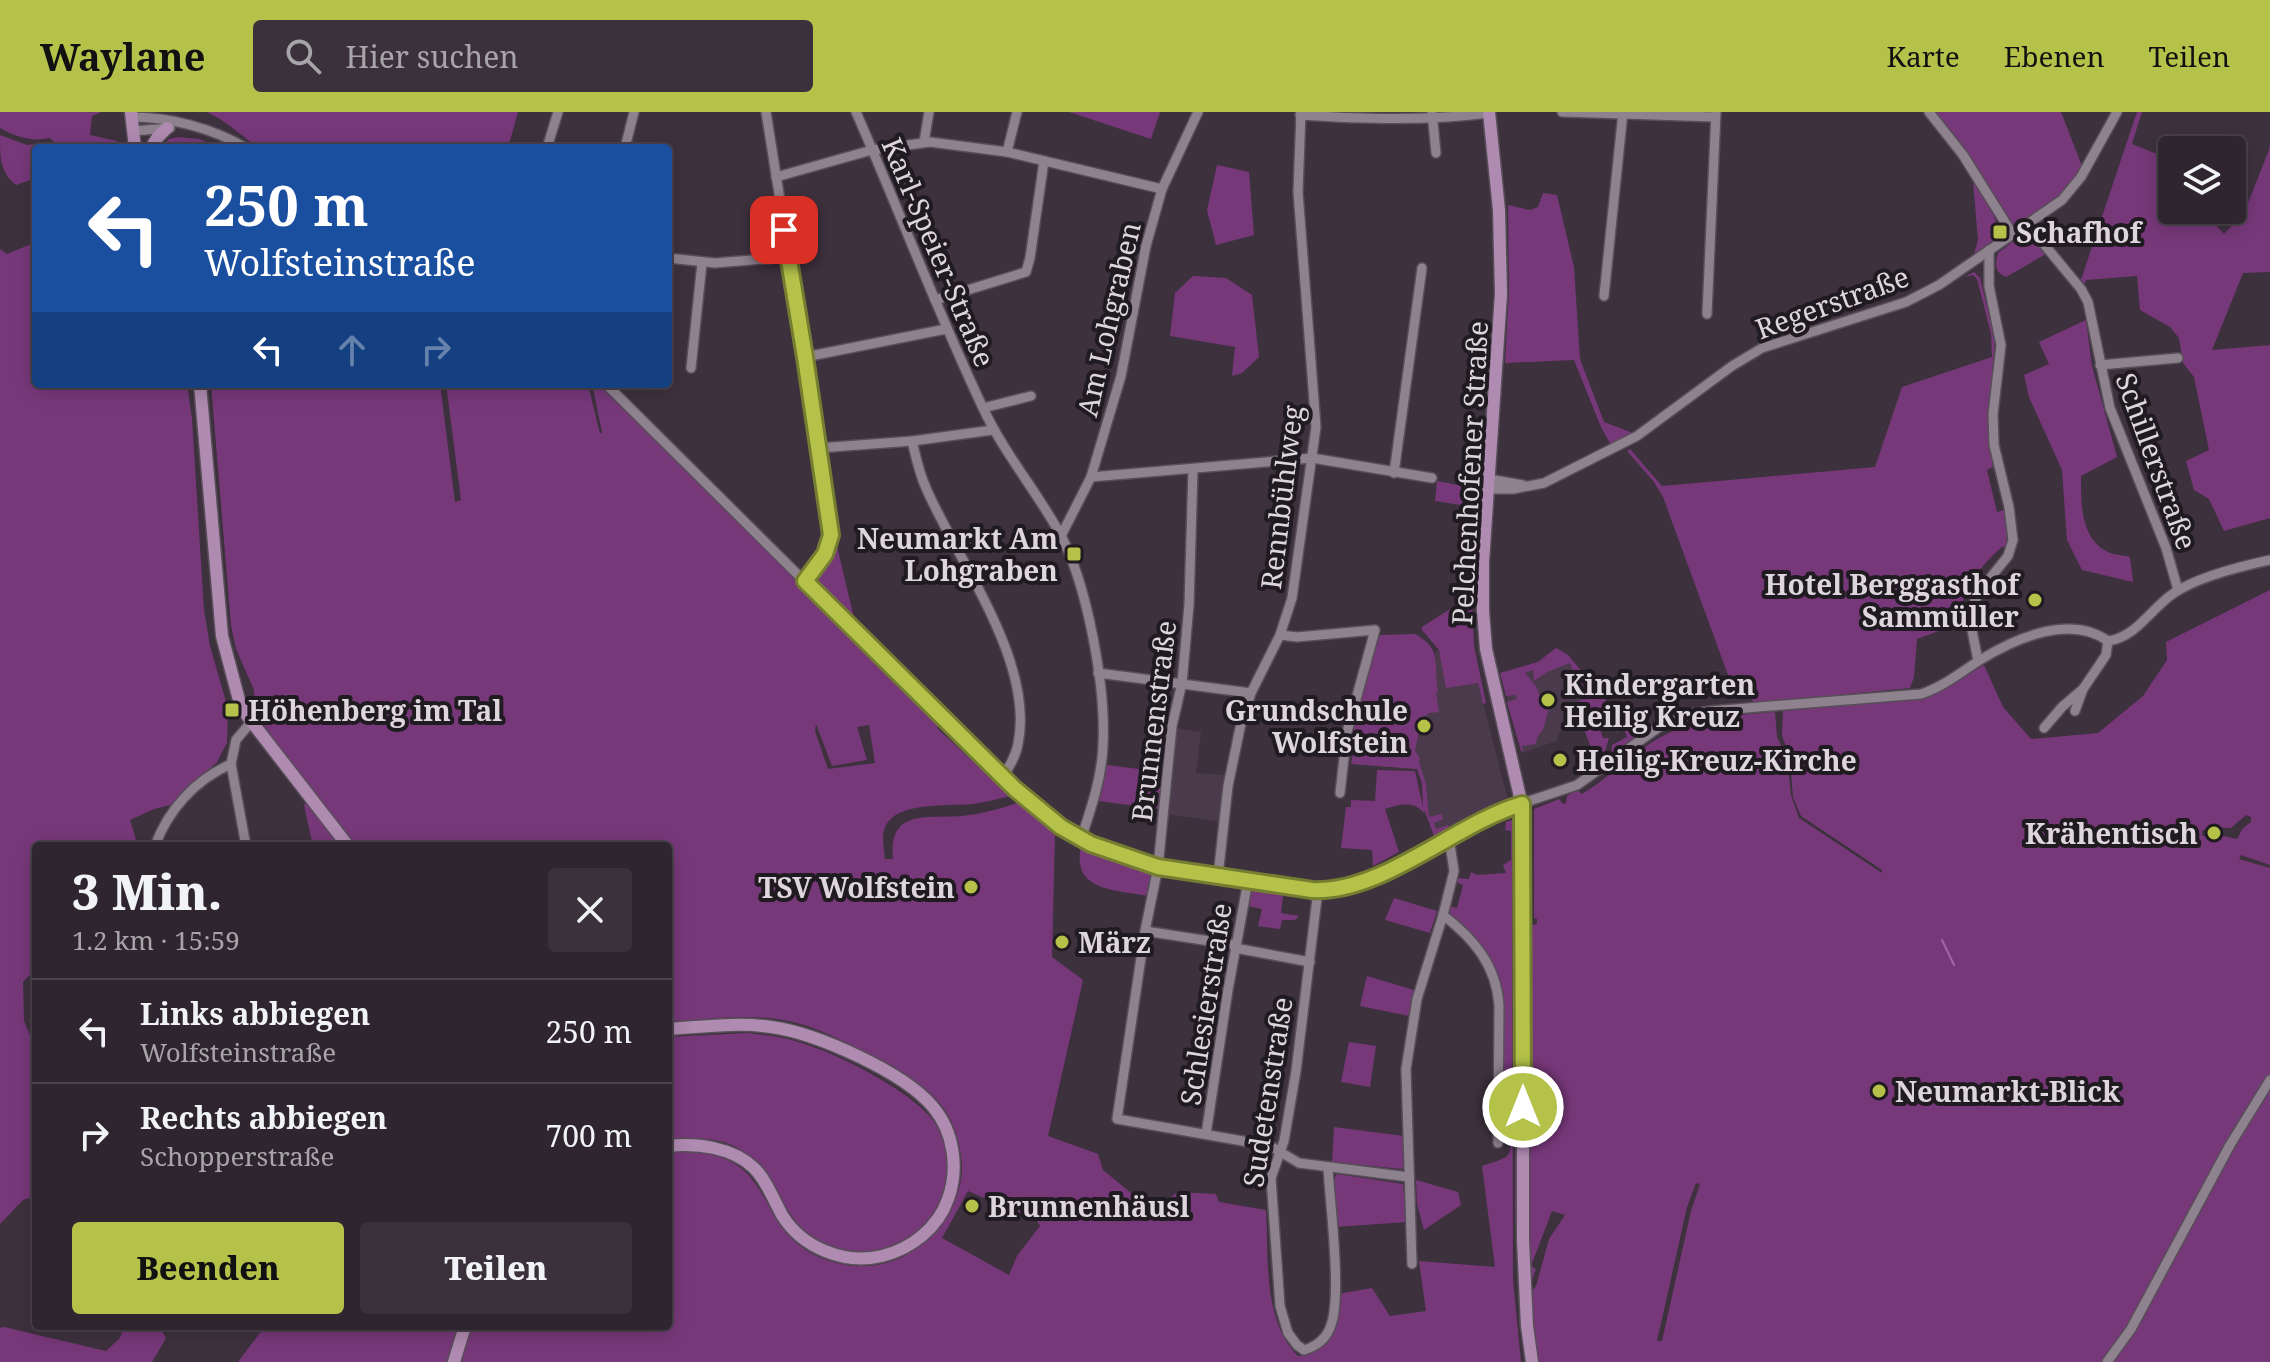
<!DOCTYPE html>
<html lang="de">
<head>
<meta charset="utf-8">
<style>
  body { margin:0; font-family:"Noto Serif",serif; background:#3a313a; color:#f1f3f6; height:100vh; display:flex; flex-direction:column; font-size:30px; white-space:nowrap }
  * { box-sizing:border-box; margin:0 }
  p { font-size:26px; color:#a7a5aa }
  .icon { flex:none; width:44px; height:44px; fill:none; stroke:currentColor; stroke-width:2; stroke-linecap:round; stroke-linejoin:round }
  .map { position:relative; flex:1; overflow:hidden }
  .drawer { position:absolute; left:32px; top:730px; width:640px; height:488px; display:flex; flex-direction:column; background:#2e252e; border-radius:8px; box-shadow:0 4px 20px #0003,0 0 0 2px #49424a }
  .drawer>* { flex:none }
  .hud { position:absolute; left:32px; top:32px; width:640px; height:244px; border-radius:8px; box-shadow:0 4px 20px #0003,0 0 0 2px #49424a; background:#1a4fa0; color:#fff; overflow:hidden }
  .buttons { position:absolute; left:2158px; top:24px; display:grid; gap:16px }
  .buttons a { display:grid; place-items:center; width:88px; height:88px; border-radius:8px; background:#2e252e; box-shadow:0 4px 20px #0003,0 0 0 2px #49424a; font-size:40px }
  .pin { position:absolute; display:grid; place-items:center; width:68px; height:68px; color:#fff; margin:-34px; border-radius:16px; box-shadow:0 4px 12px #0006 }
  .me { position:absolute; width:88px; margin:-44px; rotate:0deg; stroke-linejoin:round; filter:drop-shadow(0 0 6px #0008) }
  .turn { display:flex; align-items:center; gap:28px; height:168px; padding:0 40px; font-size:36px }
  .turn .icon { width:104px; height:104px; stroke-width:2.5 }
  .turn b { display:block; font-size:56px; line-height:68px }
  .lanes { display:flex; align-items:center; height:76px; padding:0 40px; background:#0003; justify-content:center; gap:40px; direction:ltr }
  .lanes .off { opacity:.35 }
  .round { display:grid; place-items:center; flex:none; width:84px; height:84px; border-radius:8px; background:#3a313a }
  .overview { display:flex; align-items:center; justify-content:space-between; height:136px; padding:0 40px }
  h1 { font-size:48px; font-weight:800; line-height:60px }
  .cta { display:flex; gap:16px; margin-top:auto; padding:16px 40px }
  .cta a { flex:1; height:92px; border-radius:8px; background:#b4c24a; color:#111; font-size:32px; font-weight:800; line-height:92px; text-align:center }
  .cta a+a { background:#3a313a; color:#f1f3f6 }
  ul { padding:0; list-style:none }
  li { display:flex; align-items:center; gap:24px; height:104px; padding:0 40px; border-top:2px solid #49424a }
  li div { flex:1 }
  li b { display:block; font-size:30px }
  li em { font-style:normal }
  header { display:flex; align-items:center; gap:48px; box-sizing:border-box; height:112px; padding:0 40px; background:#b4c24a; color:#111 }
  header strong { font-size:38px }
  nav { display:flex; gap:44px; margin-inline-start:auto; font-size:28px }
  .search { width:560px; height:72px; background:#3a313a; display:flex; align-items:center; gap:20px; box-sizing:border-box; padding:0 28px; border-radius:8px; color:#a7a5aa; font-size:30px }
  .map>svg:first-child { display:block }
</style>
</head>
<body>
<header>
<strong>Waylane</strong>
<div class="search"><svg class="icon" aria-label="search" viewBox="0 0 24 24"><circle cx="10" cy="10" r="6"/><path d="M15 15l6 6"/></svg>Hier suchen</div>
<nav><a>Karte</a><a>Ebenen</a><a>Teilen</a></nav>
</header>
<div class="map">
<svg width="2270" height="1250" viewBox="0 0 2270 1250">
  <rect width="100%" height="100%" fill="#3d313d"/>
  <g fill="#4a3a4b">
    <polygon points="1556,536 1568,543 1598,582 1584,611 1559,620 1557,629 1522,641 1500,561 1538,550"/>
    <polygon points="1439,538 1478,571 1508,688 1434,724 1426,703 1422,671 1417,657 1351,652 1436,549 1435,540"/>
    <polygon points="1175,616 1201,620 1196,661 1226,663 1221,710 1166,702"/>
  </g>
  <g fill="#77387a" fill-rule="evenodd">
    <path d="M0,0H101L92,4L90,23L117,29L118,36H36V66L16,73C0,60 0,45 0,23L27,33L54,30L50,26C32,30 16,25 0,16Z"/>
    <path d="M207,0H518L508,36H259C241,24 227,9 207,0Z"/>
    <polygon points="1069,0 1160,0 1151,27"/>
    <path d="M1934,0H2061L2082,54C2066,80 2042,105 2012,114L1966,39Z"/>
    <polygon points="2137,0 2142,0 2132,32 2172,48 2172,98 2202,98 2224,122 2244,101 2269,38 2270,29 2270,160 2243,161 2212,238 2270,233 2270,406 2224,419 2209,387 2194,378 2186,349 2209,338 2194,265 2183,251 2179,226 2170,215 2140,198 2137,164 2086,168 2084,173 2081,168"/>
    <polygon points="178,25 199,27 222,36 160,36 169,27"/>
    <polygon points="1217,53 1249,60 1254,123 1216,133 1207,98"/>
    <path d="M1973,69C1983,85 2003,108 1995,127L1974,142L1978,128Z"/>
    <polygon points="1543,81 1557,83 1574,155 1580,247 1604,310 1633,321 1611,333 1601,315 1574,248 1505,251 1509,181 1508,93 1530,98 1538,95"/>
    <path d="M2026,119L2046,142L2006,165C1994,160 1995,152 1998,141Z"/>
    <polygon points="36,130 36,272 187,272 192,307 204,498 210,534 228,597 227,631 217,650 170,693 154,697 130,708 138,734 36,734 36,856 23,870 24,909 36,938 36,1084 23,1088 0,1112 0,137 7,142"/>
    <path d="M1974,160L1980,166L1995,227L1988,308L1993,355L1987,358L1997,400L2005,398L2008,423L2005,438L2003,434C1975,458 1962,481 1955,518L1947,516L1917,527L1914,565L1910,576L1755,591L1741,578L1739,582L1732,574L1663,385L1654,370L1627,339L1630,337L1662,374L1875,355L1902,275L1992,245L1991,222L1977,167L1973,163L1964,165Z"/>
    <polygon points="1193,164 1226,166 1252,183 1259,245 1242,261 1232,264 1235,235 1170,224 1175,181"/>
    <path d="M2086,208L2092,254L2117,345L2081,364C2081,389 2080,425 2106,439C2112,443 2123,443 2130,445L2133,470L2082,458L2067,428L2062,358L2029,285L2024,263L2049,252L2039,230Z"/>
    <path d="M211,272H440L455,390L461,388L446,272H588L600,322L602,320L592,272H599L939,609L937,616L1010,684C998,687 986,690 973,692C951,694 903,690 888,710C880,720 884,736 885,747H893C888,696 927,707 962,704C981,702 1000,697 1017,691L1055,721L1052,845L1083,868L1048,1024L1098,1042L1103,1058L1142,1090L1164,1091L1177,1080L1216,1082L1219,1090L1266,1098C1269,1145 1262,1207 1298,1244C1332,1242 1339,1211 1338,1182L1372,1176L1390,1204L1426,1199L1419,1149L1495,1155L1482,1054C1488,1052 1505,1047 1507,1044C1514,1037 1508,1017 1502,1012C1502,971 1509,899 1498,863C1494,850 1485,836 1476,826C1466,815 1449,811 1449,794L1457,796L1463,773L1456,770L1457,766L1469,767L1471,760L1477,763L1506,761L1503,753L1511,748V719L1505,718L1506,710L1512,708L1513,1168L1521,1250H460L472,1214H668V1041C690,1038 720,1041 738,1054C757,1067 765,1089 777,1108C799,1144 840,1160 882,1152C914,1145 934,1124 950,1096C960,1081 964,1062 961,1044C954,985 915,967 868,942C840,927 809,911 777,907C741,902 704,908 668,910V734H356L275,631L255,599L254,578L236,537L231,513ZM816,612L832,654L867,648L857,615L869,613L875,651L828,657L815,619ZM968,1079L1037,1109L1040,1114L1017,1144L1009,1163L942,1126Z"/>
    <polygon points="1437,369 1474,376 1474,395 1435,389"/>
    <path d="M836,430L855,510L819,472C817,457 832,444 836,430Z"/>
    <path d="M2270,478V753L2241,743L2239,747L2270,756V1250H1536L1530,1182L1536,1174L1549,1127L1565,1103L1552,1099L1531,1154L1536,1157L1530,1173L1527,1128L1529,814L1537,812V807L1534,806V697L1559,687L1563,692L1566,691L1567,684L1577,678L1582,682C1609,666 1632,641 1659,626C1695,606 1735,603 1775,600L1777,625L1787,646L1791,683L1799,706L1882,761V758L1801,704L1793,685L1790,647L1782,623L1783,599L1923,586L1934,582L1984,553L2003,595L2031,627L2098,621L2143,584L2167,548L2166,530ZM2246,703L2251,705V710L2243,716L2237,727L2219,723L2202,724V719L2209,715L2231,716ZM1696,1071L1700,1072L1691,1099L1662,1229H1657L1687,1095Z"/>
    <polygon points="1469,485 1472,486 1474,534 1486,591 1483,592 1478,571 1446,576 1439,538 1422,518 1422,515"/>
    <path d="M1415,522C1444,538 1433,553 1438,580L1436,581L1439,600L1429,601L1421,607L1420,616L1416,618L1419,619L1415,639L1420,646L1419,650L1426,672L1429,705L1441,702L1443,707L1434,711L1436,717L1448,713L1450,717L1434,724L1425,699L1424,701C1414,689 1400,692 1385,697L1399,740L1373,754L1372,738L1341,736L1346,695H1351V688L1375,689L1377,658L1415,659L1423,695L1422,671L1417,657L1351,652L1354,638L1348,637L1375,528L1381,523Z"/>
    <path d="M1556,536L1568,543L1636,624L1611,645L1612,633L1627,625L1624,617L1616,620L1608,601L1596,606L1603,626H1609L1603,646H1595L1574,591L1584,587L1570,551L1547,560L1534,569L1533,558L1525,561L1536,574L1543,592L1552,589L1553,591C1547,599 1547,605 1544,615C1541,622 1536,624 1536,632L1522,634L1523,639L1534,638L1521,639L1507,590L1517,587L1516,583L1506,584L1500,561L1538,550Z"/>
    <polygon points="1107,653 1163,660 1158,697 1099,689"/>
    <polygon points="307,690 341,734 313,734 304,693"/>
    <polygon points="1517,720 1519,1174 1518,1176 1515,1094"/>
    <path d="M1081,735L1151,760L1149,784C1118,778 1071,780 1081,735Z"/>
    <polygon points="1255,774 1307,781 1308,785 1283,784 1281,801 1299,804 1295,808 1282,808 1280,817 1258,814 1262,797 1248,794 1251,777"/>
    <polygon points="1394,786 1437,799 1430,821 1385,808"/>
    <polygon points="1367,864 1414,878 1409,904 1360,894"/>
    <path d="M747,921C764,923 779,924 795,929C833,939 921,982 939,1017C950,1038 949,1067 940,1088C931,1113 907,1131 882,1137C865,1141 850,1140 834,1136C782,1121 782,1062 739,1037C718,1024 692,1026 668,1029V925Z"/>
    <polygon points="1349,930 1376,934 1370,975 1341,970"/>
    <polygon points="1334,1015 1404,1024 1406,1051 1402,1057 1332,1050"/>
    <polygon points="1337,1062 1403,1072 1407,1110 1335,1115 1332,1071"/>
    <polygon points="1416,1068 1458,1080 1461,1093 1424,1118 1417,1092"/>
    <polygon points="124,1214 159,1214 166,1226 152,1250 0,1250 0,1216 4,1215 106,1239 120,1226"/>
    <polygon points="265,1214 458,1214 449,1250 238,1250"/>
  </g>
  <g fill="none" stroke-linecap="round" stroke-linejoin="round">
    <polyline stroke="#a763aa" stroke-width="2" points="1942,828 1954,853"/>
    <g stroke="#574e58" stroke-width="12">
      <g id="minor">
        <polyline points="766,0 805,245 831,423 825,442 805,469"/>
        <path d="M856,0C899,98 937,199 983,296C1004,341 1035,377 1059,420C1087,470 1106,575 1103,633C1102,665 1091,697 1081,727"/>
        <polyline points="1432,0 1436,41"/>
        <polyline points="1562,0 1715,5"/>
        <polyline points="1929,0 1963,43 2013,123"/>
        <path d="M1300,3C1364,7 1426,9 1489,1"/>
        <path d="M131,5C170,5 212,16 246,36"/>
        <polyline points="133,19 170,16"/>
        <polyline points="924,30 929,0"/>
        <polyline points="547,36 558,0"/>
        <polyline points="625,36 634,0"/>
        <polyline points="1007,40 1017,0"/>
        <polyline points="776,65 872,38 930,30 1007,40 1162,77"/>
        <polyline points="2028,113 2081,177 2088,190 2110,296 2166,436 2178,478"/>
        <polyline points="668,146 715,151 788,145"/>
        <polyline points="1604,184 1623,0"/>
        <polyline points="935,188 1026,160 1030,146 1044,49"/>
        <polyline points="1707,202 1716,0"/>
        <polyline points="805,245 946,217"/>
        <polyline points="2100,253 2178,246"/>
        <polyline points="691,256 702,151"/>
        <path d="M606,272L946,610L1022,684L1061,715L1091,732L1158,755L1312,778L1335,777L1360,771L1505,697L1577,673L1662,613L1686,603L1710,599L1921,582C1943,575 1961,560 1980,548C2016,526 2070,502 2108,529C2137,525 2151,496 2174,481C2198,465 2242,454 2270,448"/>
        <polyline points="983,296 1031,284"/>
        <path d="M912,329C916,345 919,361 926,376C957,448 1035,549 1018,632C1016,644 1009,655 1003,665"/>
        <polyline points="819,336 912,329 993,318"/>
        <polyline points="1193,357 1189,493 1182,571 1172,614 1158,755 1145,819 1117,1007 1260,1032 1272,1035 1299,1051 1409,1065"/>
        <polyline points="1394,361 1422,156"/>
        <polyline points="1091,365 1312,346 1432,366"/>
        <polyline points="1489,367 1523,373"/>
        <polyline points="1488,377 1513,377 1544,371 1637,324 1732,254 1762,236 1906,190 1939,173 2062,88 2081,65 2117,0"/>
        <polyline points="1061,424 1091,365 1110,301 1121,264 1146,134 1162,77 1198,0"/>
        <polyline points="1280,523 1297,525 1375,518 1347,620 1340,681"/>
        <polyline points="1978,549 1972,518 1973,493 1979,480 2008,444 2013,428 2009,395 1994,333 1993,302 2001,233 1989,174 1989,138"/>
        <polyline points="1098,561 1251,581"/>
        <polyline points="2075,599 2083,577 2106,543 2108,529"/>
        <polyline points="2044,616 2062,595 2083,577"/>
        <path d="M155,734C168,698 195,668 231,652"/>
        <polyline points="246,734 231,652 236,628 252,609"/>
        <polyline points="1218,764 1228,674 1240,616 1251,581 1280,523 1292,486 1316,315 1298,80 1301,0"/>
        <path d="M1318,778L1296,959L1284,1029L1271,1066L1280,1194L1288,1221L1297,1233L1304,1238C1317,1234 1327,1226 1331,1213C1342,1183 1330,1092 1328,1056"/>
        <path d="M1443,803C1474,827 1496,853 1499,893L1498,1031"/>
        <polyline points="1145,819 1235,833"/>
        <polyline points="1235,836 1310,850"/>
        <polyline points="1206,1022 1228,878 1248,769"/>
        <polyline points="1412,1152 1406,957 1417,887 1443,803 1454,759 1449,726"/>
        <polyline points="2107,1250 2131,1217 2230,1033 2270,968"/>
      </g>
    </g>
    <g stroke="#574e58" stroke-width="15">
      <g id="major">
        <polyline points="131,0 135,36"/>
        <polyline points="1489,0 1499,98 1501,182 1483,450 1483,499 1486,537 1523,698 1523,1128 1527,1214 1532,1250"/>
        <polyline points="151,36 157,26 167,16"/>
        <polyline points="200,272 222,524 239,588 248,605 348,734"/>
        <path d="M668,917C702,915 738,910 771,915C816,921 904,960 933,995C954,1020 959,1057 948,1087C938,1116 911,1137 882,1144C845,1153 802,1136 782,1103C773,1087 767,1069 754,1056C732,1035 697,1031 668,1034"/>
        <polyline points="454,1250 465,1214"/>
      </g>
    </g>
    <use href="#minor" stroke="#8f828f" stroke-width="9"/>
    <use href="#major" stroke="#af8ab1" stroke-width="12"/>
  </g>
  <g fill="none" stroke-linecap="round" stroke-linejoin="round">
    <g stroke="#757e30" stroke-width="20">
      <path id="route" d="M784,118L805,245L831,423L825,442L805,469L1015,677L1061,715L1091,732L1158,755L1312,778C1382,782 1456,711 1522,692L1523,995"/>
    </g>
    <use href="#route" stroke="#b4c24a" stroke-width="14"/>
  </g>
  <g fill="#b4c24a" stroke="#201b20" stroke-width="3">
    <rect x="1992" y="112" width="16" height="16" rx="4"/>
    <rect x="1066" y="434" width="16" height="16" rx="4"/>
    <circle cx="2035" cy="488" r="8"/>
    <circle cx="1548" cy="588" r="8"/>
    <rect x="224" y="590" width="16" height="16" rx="4"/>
    <circle cx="1424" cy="614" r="8"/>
    <circle cx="1560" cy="648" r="8"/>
    <circle cx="2214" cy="721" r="8"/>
    <circle cx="971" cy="775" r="8"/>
    <circle cx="1062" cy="830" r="8"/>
    <circle cx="1879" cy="979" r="8"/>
    <circle cx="972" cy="1094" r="8"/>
  </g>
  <g text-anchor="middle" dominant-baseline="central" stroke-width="8" stroke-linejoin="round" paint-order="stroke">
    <g font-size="28" font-weight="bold" fill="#ddd6dd" stroke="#201b20" text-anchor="start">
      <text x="2016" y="120">Schafhof</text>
      <text x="1058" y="426" text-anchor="end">Neumarkt Am<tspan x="1058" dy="32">Lohgraben</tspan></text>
      <text x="2019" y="472" text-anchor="end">Hotel Berggasthof<tspan x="2019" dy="32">Sammüller</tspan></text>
      <text x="1564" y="572">Kindergarten<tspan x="1564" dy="32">Heilig Kreuz</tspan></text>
      <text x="248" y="598">Höhenberg im Tal</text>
      <text x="1408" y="598" text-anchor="end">Grundschule<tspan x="1408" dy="32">Wolfstein</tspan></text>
      <text x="1576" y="648">Heilig-Kreuz-Kirche</text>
      <text x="2198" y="721" text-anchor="end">Krähentisch</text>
      <text x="955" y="775" text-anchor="end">TSV Wolfstein</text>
      <text x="1078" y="830">März</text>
      <text x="1895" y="979">Neumarkt-Blick</text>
      <text x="988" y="1094">Brunnenhäusl</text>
    </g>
    <g font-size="28" fill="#ddd6dd" stroke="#201b20">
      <text transform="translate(939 140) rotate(67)">Karl-Speier-Straße</text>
      <text transform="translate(1832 190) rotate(-20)">Regerstraße</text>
      <text transform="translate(1108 207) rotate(-77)">Am Lohgraben</text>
      <text transform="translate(2157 349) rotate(70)">Schillerstraße</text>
      <text transform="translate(1469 361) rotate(-87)">Pelchenhofener Straße</text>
      <text transform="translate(1281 385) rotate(-83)">Rennbühlweg</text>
      <text transform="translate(1153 609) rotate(-83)">Brunnenstraße</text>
      <text transform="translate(1205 892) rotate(-81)">Schlesierstraße</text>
      <text transform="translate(1267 980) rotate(-81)">Sudetenstraße</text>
    </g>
  </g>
</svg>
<div class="buttons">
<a><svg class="icon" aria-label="layers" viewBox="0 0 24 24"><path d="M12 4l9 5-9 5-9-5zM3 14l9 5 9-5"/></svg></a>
</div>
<div class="pin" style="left:784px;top:118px;background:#d93025"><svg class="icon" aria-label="arrive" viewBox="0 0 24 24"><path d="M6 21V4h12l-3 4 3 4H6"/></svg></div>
<svg class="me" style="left:1523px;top:995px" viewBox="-20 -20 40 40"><circle r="17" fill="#b4c24a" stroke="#fff" stroke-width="3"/><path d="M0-11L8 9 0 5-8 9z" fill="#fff"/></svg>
<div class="hud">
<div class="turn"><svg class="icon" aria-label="left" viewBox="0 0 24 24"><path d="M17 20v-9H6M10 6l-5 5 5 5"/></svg><div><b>250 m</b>Wolfsteinstraße</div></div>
<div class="lanes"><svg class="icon" aria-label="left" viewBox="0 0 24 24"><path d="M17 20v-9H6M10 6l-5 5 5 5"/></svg><svg class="icon off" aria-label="ahead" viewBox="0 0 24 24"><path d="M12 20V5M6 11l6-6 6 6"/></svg><svg class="icon off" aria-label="right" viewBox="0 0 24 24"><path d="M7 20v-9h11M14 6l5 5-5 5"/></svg></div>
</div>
<section class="drawer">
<div class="overview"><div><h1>3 Min.</h1><p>1.2 km · 15:59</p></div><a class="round"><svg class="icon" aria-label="close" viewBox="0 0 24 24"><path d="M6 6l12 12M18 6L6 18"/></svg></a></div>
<ul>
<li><svg class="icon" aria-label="left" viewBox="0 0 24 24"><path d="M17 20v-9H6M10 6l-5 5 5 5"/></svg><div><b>Links abbiegen</b><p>Wolfsteinstraße</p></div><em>250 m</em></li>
<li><svg class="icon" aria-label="right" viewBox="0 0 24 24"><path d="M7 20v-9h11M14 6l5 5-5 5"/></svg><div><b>Rechts abbiegen</b><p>Schopperstraße</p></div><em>700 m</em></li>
</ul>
<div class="cta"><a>Beenden</a><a>Teilen</a></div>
</section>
</div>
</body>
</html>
